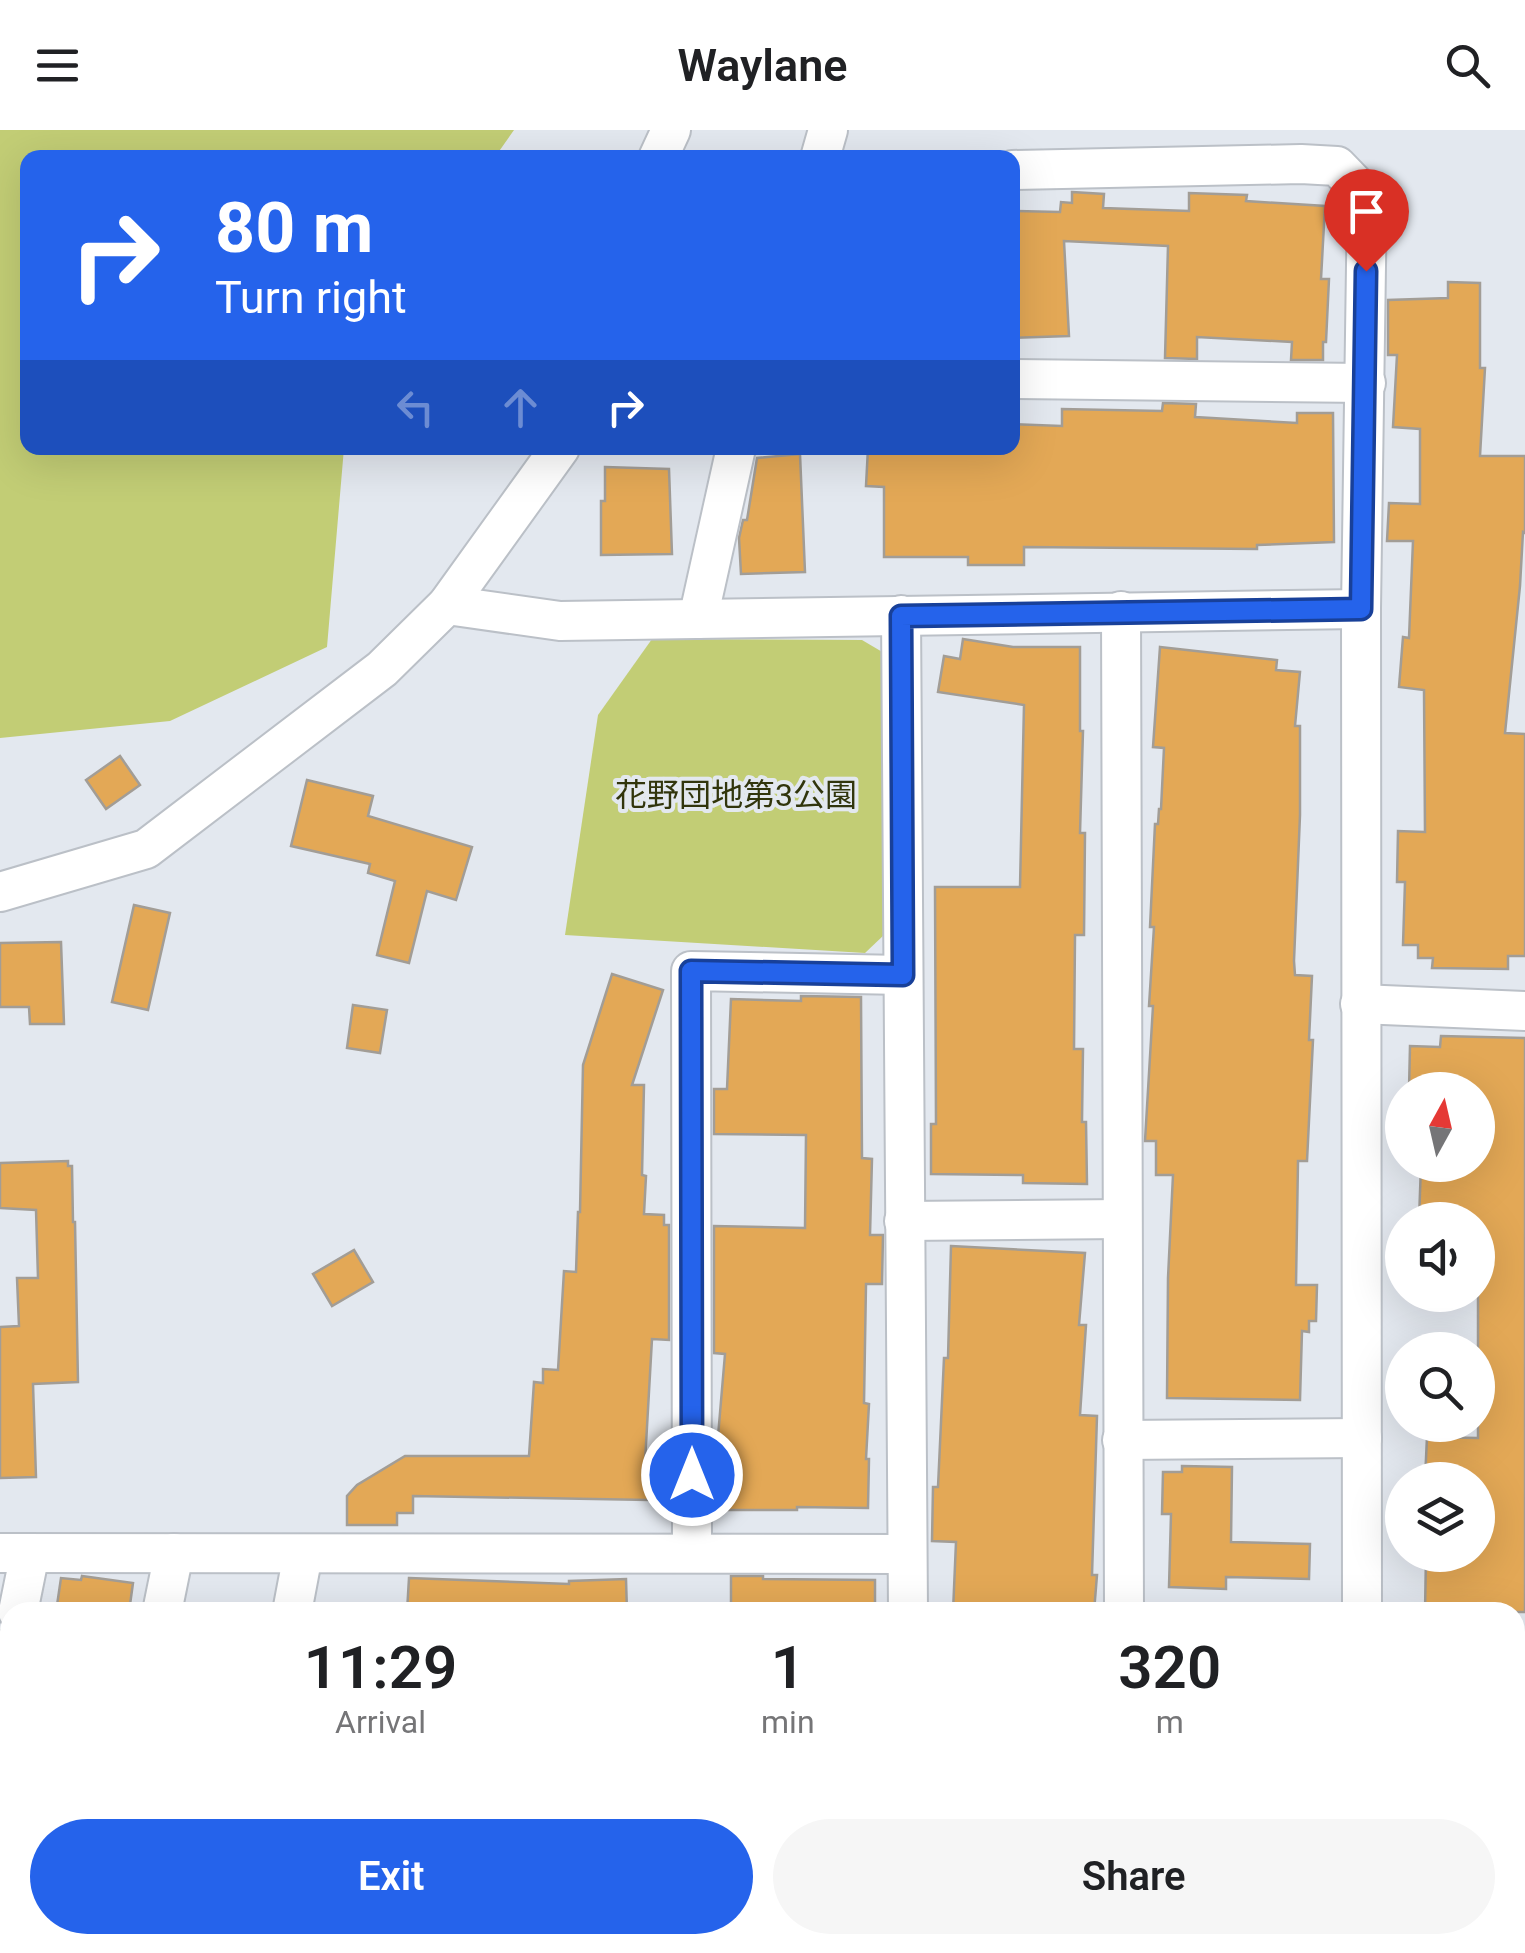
<!DOCTYPE html>
<html lang="en">
<head>
<meta charset="utf-8">
<style>
  body { margin:0; font-family:Roboto,"Noto Sans JP",sans-serif; background:#f6f6f6; color:#202124; height:100vh; display:flex; flex-direction:column; font-size:38px; white-space:nowrap }
  * { box-sizing:border-box; margin:0 }
  p { font-size:32px; color:#757577 }
  .icon { flex:none; width:55px; height:55px; fill:none; stroke:currentColor; stroke-width:2; stroke-linecap:round; stroke-linejoin:round }
  .map { position:relative; flex:1; overflow:hidden }
  .panel { position:absolute; left:0px; top:1472px; width:1525px; height:352px; display:flex; flex-direction:column; background:#fff; border-radius:30px 30px 0 0; box-shadow:0 10px 40px #0002 }
  .panel>* { flex:none }
  .guide { position:absolute; left:20px; top:20px; width:1000px; height:305px; border-radius:20px; box-shadow:0 10px 40px #0002; background:#2563eb; color:#fff; overflow:hidden }
  .needle { width:65px; rotate:8deg }
  .fabs { position:absolute; left:1385px; top:942px; display:grid; gap:20px }
  .fabs a { display:grid; place-items:center; width:110px; height:110px; border-radius:50%; background:#fff; box-shadow:0 10px 40px #0002; font-size:50px }
  .pin { position:absolute; display:grid; place-items:center; width:85px; height:85px; color:#fff; margin:-102px -42px; border-radius:50% 50% 50% 0; rotate:-45deg; box-shadow:0 0 10px #0007 }
  .pin .icon { rotate:45deg }
  .me { position:absolute; width:110px; margin:-55px; rotate:0deg; stroke-linejoin:round; filter:drop-shadow(0 0 8px #0008) }
  .turn { display:flex; align-items:center; gap:35px; height:210px; padding:0 30px; font-size:45px }
  .turn .icon { width:130px; height:130px; stroke-width:2.5 }
  .turn b { display:block; font-size:70px; line-height:85px }
  .lanes { display:flex; align-items:center; height:95px; padding:0 30px; background:#0003; justify-content:center; gap:50px; direction:ltr }
  .lanes .off { opacity:.35 }
  .eta { display:flex; justify-content:space-evenly; align-items:center; height:170px; text-align:center }
  .eta b { font-size:60px; font-weight:600; line-height:70px }
  .button { display:flex; gap:20px; margin-top:auto; padding:20px 30px }
  .button a { flex:1; height:115px; border-radius:60px; background:#2563eb; color:#fff; font-size:40px; font-weight:600; line-height:115px; text-align:center }
  .button a+a { background:#f6f6f6; color:#202124 }
  header { display:flex; justify-content:space-between; align-items:center; height:130px; padding:0 30px; background:#fff; font-size:45px; font-weight:600 }
  .map>svg:first-child { display:block }
</style>
</head>
<body>
<header><svg class="icon" aria-label="menu" viewBox="0 0 24 24"><path d="M4 6h16M4 12h16M4 18h16"/></svg>Waylane<svg class="icon" aria-label="search" viewBox="0 0 24 24"><circle cx="10" cy="10" r="6"/><path d="M15 15l6 6"/></svg></header>
<div class="map">
<svg width="1525" height="1823" viewBox="0 0 1525 1823">
  <rect width="100%" height="100%" fill="#e3e8ef"/>
  <g fill="#c2cd75">
    <polygon points="0,0 514,0 495,27 28,28 28,318 344,318 327,517 170,591 0,608"/>
    <polygon points="652,509 862,510 884,523 885,804 865,823 565,805 598,585"/>
  </g>
  <g fill="#e3a856" stroke="#a29d96" stroke-width="2.5">
    <polygon points="1072,62 1104,64 1103,78 1189,81 1189,63 1247,65 1246,71 1325,76 1321,149 1329,149 1326,212 1323,212 1323,230 1291,230 1292,212 1197,207 1197,229 1165,228 1168,116 1064,111 1069,206 1012,208 1012,81 1060,82 1061,72 1072,73"/>
    <polygon points="1448,152 1480,153 1480,238 1485,238 1480,326 1525,326 1525,403 1523,402 1520,456 1505,603 1525,604 1525,826 1508,826 1508,839 1432,838 1433,828 1418,828 1418,815 1403,815 1405,752 1397,752 1398,701 1425,702 1424,560 1399,557 1403,507 1409,508 1413,411 1387,411 1389,373 1420,374 1420,299 1393,297 1397,225 1388,225 1388,170 1448,168"/>
    <polygon points="1163,273 1196,274 1195,287 1297,293 1297,283 1333,283 1334,412 1257,415 1257,419 1024,417 1024,435 968,435 968,427 884,427 884,357 866,356 868,318 1012,318 1012,294 1062,296 1062,279 1162,281"/>
    <polygon points="800,324 805,442 741,444 739,408 743,390 747,390 757,328"/>
    <polygon points="605,337 669,339 672,424 601,425 601,371 605,371"/>
    <polygon points="963,509 1013,517 1080,517 1080,601 1083,601 1080,703 1085,703 1084,805 1075,805 1074,919 1083,919 1082,992 1086,992 1087,1054 1023,1053 1023,1045 931,1044 931,994 936,994 935,757 1020,757 1024,575 938,562 944,526 960,529"/>
    <polygon points="1160,517 1277,530 1276,540 1300,542 1295,596 1300,596 1300,685 1294,831 1295,845 1312,846 1309,910 1313,910 1307,1031 1298,1031 1296,1155 1317,1155 1316,1191 1309,1191 1309,1202 1302,1201 1300,1270 1167,1268 1168,1148 1173,1045 1156,1045 1156,1011 1145,1011 1153,876 1149,876 1154,797 1150,797 1155,694 1158,694 1159,679 1161,679 1164,618 1153,617"/>
    <polygon points="120,626 140,655 106,679 86,650"/>
    <polygon points="307,650 373,666 368,686 472,717 456,770 427,761 409,833 377,825 395,751 368,743 370,734 291,716"/>
    <polygon points="134,775 170,783 148,880 112,872"/>
    <polygon points="61,812 64,894 30,894 29,877 0,877 0,813"/>
    <polygon points="612,844 663,860 632,955 644,955 642,1045 646,1046 644,1084 664,1085 664,1095 669,1095 669,1210 652,1209 645,1332 652,1332 649,1370 413,1366 413,1383 397,1383 397,1395 347,1395 347,1366 357,1355 405,1326 529,1326 534,1252 543,1253 543,1239 558,1240 564,1141 576,1142 578,1082 580,1082 583,935"/>
    <polygon points="801,866 861,867 862,1028 872,1029 870,1105 883,1105 882,1154 866,1154 864,1273 869,1274 866,1329 869,1329 868,1378 797,1377 797,1380 716,1380 716,1330 725,1224 714,1223 714,1096 805,1098 806,1005 714,1004 714,959 727,959 731,869 801,871"/>
    <polygon points="353,875 387,880 380,923 347,918"/>
    <polygon points="1441,906 1525,908 1525,1482 1425,1482 1426,1425 1478,1425 1478,1350 1425,1350 1427,1307 1478,1308 1478,1090 1419,1090 1421,1035 1478,1035 1478,960 1409,960 1410,916 1440,917"/>
    <polygon points="68,1031 68,1036 72,1036 73,1092 75,1092 78,1252 33,1254 36,1347 0,1348 0,1197 19,1196 17,1148 38,1148 36,1080 0,1078 0,1033"/>
    <polygon points="951,1116 1085,1123 1079,1195 1086,1195 1080,1285 1097,1286 1092,1445 1097,1445 1094,1482 1009,1478 1009,1482 953,1482 956,1412 932,1411 933,1357 938,1357 944,1228 948,1228"/>
    <polygon points="354,1120 373,1152 332,1176 313,1144"/>
    <polygon points="1182,1336 1232,1337 1231,1412 1310,1414 1309,1449 1226,1447 1226,1459 1169,1457 1171,1384 1162,1384 1163,1342 1182,1342"/>
    <polygon points="82,1446 133,1453 129,1482 56,1482 61,1448 81,1450"/>
    <polygon points="731,1446 763,1446 763,1449 875,1450 875,1482 731,1482"/>
    <polygon points="409,1448 569,1454 569,1451 626,1449 627,1482 407,1482"/>
  </g>
  <g fill="none" stroke-linecap="round" stroke-linejoin="round">
    <g stroke="#bbc0c7" stroke-width="42">
      <g id="minor">
        <polyline points="658,28 671,0"/>
        <polyline points="820,28 828,0"/>
        <polyline points="1012,40 1301,34 1337,36 1367,67 1361,479 1362,1482"/>
        <polyline points="1012,249 1366,253"/>
        <polyline points="447,475 560,491 1361,479"/>
        <polyline points="1121,481 1124,1482"/>
        <polyline points="901,485 908,1482"/>
        <polyline points="698,489 736,318"/>
        <polyline points="0,762 146,719 382,539 447,475 560,318"/>
        <polyline points="1360,874 1525,881"/>
        <polyline points="904,1091 1122,1089"/>
        <polyline points="1122,1310 1362,1308"/>
        <polyline points="692,1422 691,841 903,845"/>
        <polyline points="0,1423 907,1424"/>
        <polyline points="18,1482 30,1423"/>
        <polyline points="162,1482 174,1423"/>
        <polyline points="292,1482 303,1424"/>
        <polyline points="1515,1551 1525,1551"/>
        <polyline points="0,1566 10,1518"/>
        <polyline points="914,1815 914,1823"/>
        <polyline points="1127,1815 1127,1823"/>
        <polyline points="1364,1815 1364,1823"/>
        <polyline points="92,1823 94,1815"/>
        <polyline points="227,1823 228,1815"/>
      </g>
    </g>
    <use href="#minor" stroke="#fff" stroke-width="38"/>
  </g>
  <g fill="none" stroke-linecap="round" stroke-linejoin="round">
    <g stroke="#184099" stroke-width="25">
      <polyline id="route" points="692,1345 691,841 903,845 901,486 1361,479 1366,141"/>
    </g>
    <use href="#route" stroke="#2563eb" stroke-width="18"/>
  </g>
  <g text-anchor="middle" dominant-baseline="central" stroke-width="8" stroke-linejoin="round" paint-order="stroke">
    <g font-size="32" fill="#31350c" stroke="#e3e8ef">
      <text x="736" y="665">花野団地第3公園</text>
    </g>
  </g>
</svg>
<div class="fabs">
<a><svg class="needle" viewBox="-14 -14 28 28"><path d="M0-13l5 13h-10z" fill="#e53935"/><path d="M0 13l5-13h-10z" fill="#757577"/></svg></a>
<a><svg class="icon" aria-label="sound" viewBox="0 0 24 24"><path d="M4 9h4l5-4v14l-5-4H4zM17 9q2 3 0 6"/></svg></a>
<a><svg class="icon" aria-label="search" viewBox="0 0 24 24"><circle cx="10" cy="10" r="6"/><path d="M15 15l6 6"/></svg></a>
<a><svg class="icon" aria-label="layers" viewBox="0 0 24 24"><path d="M12 4l9 5-9 5-9-5zM3 14l9 5 9-5"/></svg></a>
</div>
<div class="pin" style="left:1366px;top:141px;background:#d93025"><svg class="icon" aria-label="arrive" viewBox="0 0 24 24"><path d="M6 21V4h12l-3 4 3 4H6"/></svg></div>
<svg class="me" style="left:692px;top:1345px" viewBox="-20 -20 40 40"><circle r="17" fill="#2563eb" stroke="#fff" stroke-width="3"/><path d="M0-11L8 9 0 5-8 9z" fill="#fff"/></svg>
<div class="guide">
<div class="turn"><svg class="icon" aria-label="right" viewBox="0 0 24 24"><path d="M7 20v-9h11M14 6l5 5-5 5"/></svg><div><b>80 m</b>Turn right</div></div>
<div class="lanes"><svg class="icon off" aria-label="left" viewBox="0 0 24 24"><path d="M17 20v-9H6M10 6l-5 5 5 5"/></svg><svg class="icon off" aria-label="ahead" viewBox="0 0 24 24"><path d="M12 20V5M6 11l6-6 6 6"/></svg><svg class="icon" aria-label="right" viewBox="0 0 24 24"><path d="M7 20v-9h11M14 6l5 5-5 5"/></svg></div>
</div>
<section class="panel">
<div class="eta">
<div><b>11:29</b><p>Arrival</p></div>
<div><b>1</b><p>min</p></div>
<div><b>320</b><p>m</p></div>
</div>
<div class="button"><a>Exit</a><a>Share</a></div>
</section>
</div>
</body>
</html>
